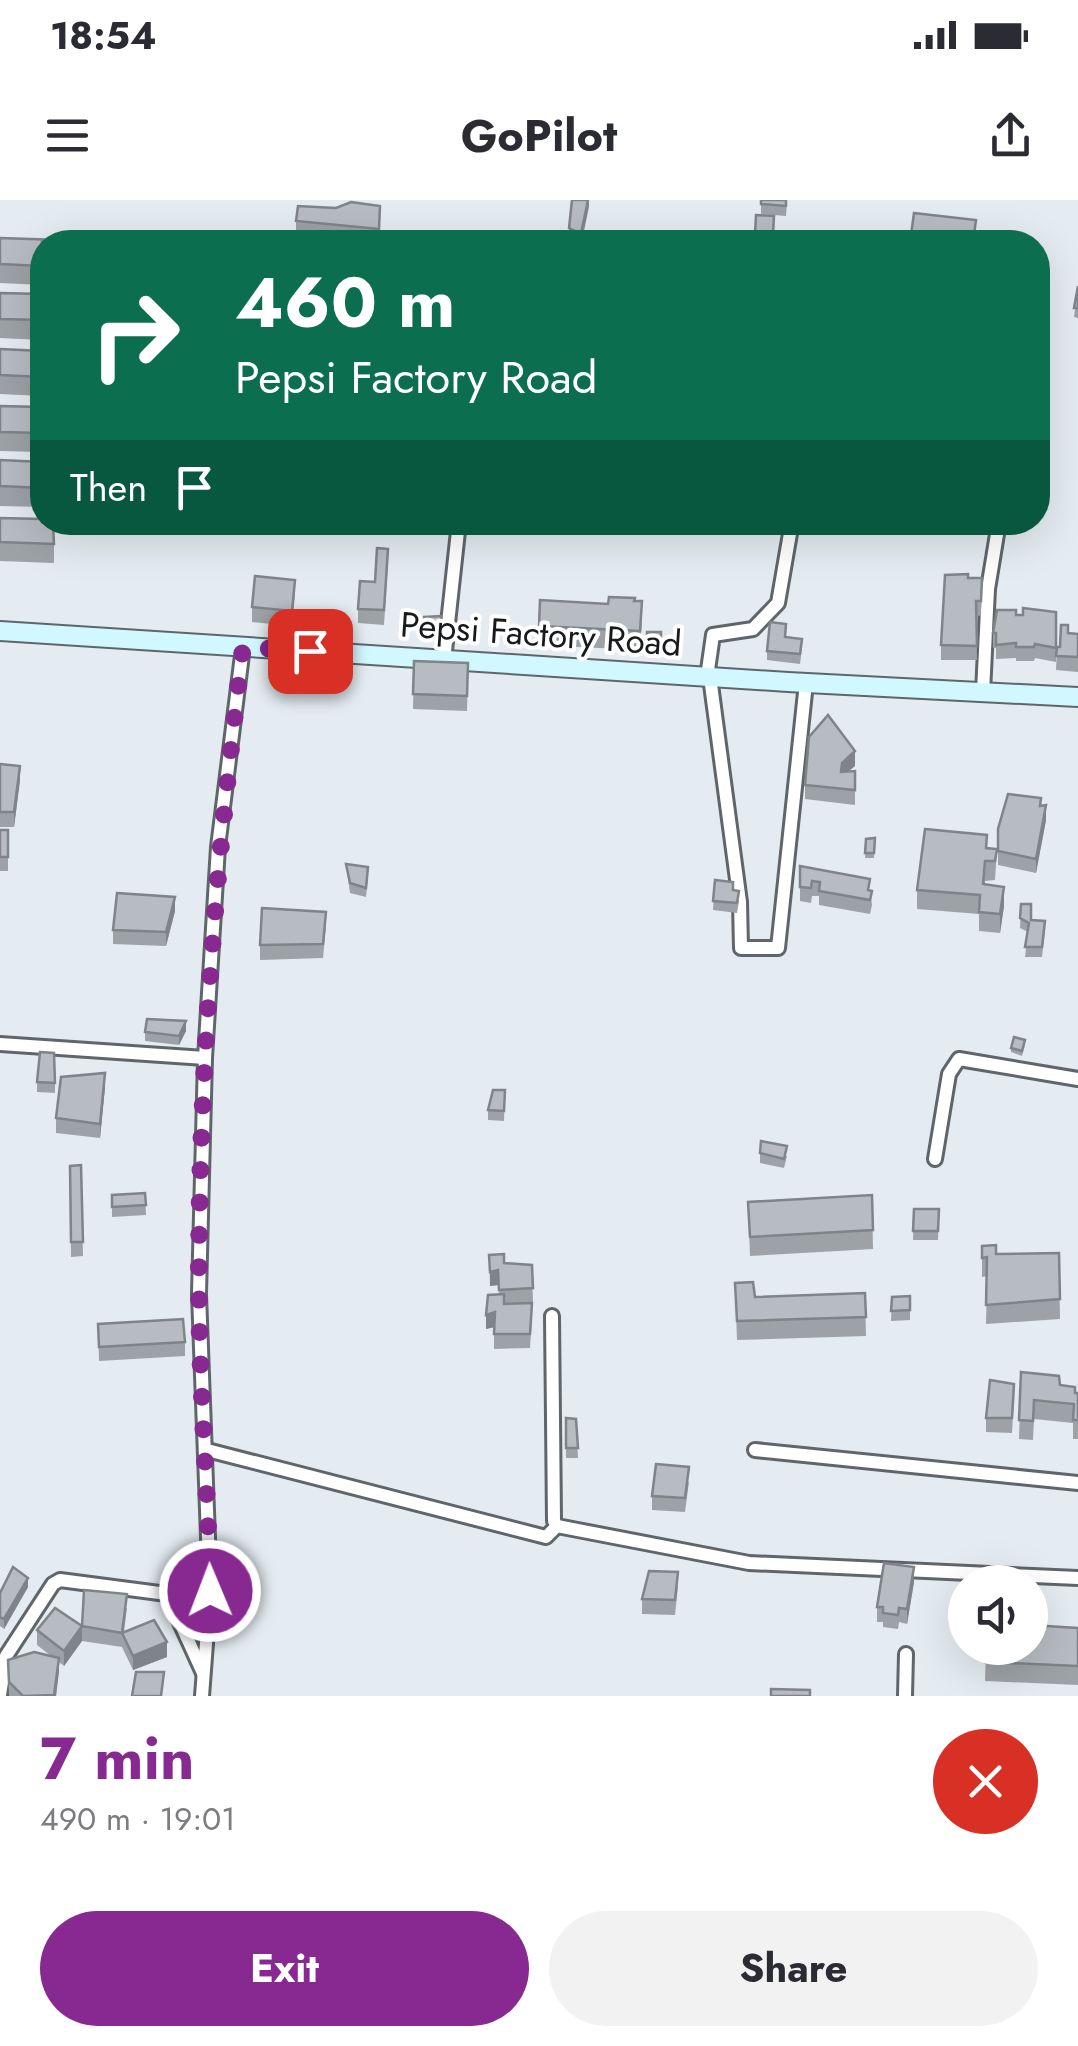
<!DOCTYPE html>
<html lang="en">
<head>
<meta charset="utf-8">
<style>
  body { margin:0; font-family:Jost,sans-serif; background:#f2f2f3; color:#2b2b33; height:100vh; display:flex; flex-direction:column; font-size:38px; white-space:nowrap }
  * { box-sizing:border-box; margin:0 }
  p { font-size:32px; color:#7c7c81 }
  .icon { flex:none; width:55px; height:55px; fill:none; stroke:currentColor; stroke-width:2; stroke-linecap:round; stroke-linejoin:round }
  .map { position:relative; height:1496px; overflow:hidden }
  .side { display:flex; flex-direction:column; background:#fff; flex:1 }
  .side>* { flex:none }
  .top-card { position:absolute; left:30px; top:30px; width:1020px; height:305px; border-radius:40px; box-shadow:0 10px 40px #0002; background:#0b6e4f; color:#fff; overflow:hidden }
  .tools { position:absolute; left:948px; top:1365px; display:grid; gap:20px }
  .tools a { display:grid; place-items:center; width:100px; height:100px; border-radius:50%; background:#fff; box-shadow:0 10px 40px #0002; font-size:50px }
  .pin { position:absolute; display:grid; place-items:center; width:85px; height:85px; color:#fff; margin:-42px; border-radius:20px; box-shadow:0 5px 15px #0006 }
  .me { position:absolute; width:110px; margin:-55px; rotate:359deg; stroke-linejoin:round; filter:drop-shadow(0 0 8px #0008) }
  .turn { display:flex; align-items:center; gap:35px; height:210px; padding:0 40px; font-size:45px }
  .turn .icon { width:130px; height:130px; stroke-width:2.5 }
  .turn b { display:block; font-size:70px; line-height:85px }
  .then { display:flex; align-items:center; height:95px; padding:0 40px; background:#0003; gap:20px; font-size:38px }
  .round { display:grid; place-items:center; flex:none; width:105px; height:105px; border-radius:52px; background:#f2f2f3 }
  .overview { display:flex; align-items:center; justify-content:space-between; height:170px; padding:0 40px }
  h1 { font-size:60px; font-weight:700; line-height:75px; color:#882891 }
  .action { display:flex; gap:20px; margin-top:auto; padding:20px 40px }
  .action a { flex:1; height:115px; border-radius:60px; background:#882891; color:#fff; font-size:40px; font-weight:700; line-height:115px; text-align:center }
  .action a+a { background:#f2f2f3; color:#2b2b33 }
  .status { display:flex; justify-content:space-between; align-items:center; height:70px; padding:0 50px; background:#fff; direction:ltr }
  .status svg { height:28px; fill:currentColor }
  header { display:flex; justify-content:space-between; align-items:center; height:130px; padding:0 40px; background:#fff; font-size:45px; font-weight:700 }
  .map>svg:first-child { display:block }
</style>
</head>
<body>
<div class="status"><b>18:54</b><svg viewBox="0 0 49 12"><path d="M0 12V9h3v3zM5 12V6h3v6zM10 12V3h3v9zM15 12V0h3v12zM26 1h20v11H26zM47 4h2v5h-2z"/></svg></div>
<header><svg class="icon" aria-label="menu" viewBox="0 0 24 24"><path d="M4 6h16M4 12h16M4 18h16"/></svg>GoPilot<svg class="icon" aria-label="share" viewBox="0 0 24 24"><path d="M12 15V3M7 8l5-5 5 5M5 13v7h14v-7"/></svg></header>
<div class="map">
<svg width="1078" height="1496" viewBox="0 0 1078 1496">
  <rect width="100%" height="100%" fill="#e4ecf1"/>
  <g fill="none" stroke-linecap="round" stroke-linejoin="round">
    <g stroke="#5f666a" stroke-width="18">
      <g id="minor">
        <polyline points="444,460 459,322"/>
        <polyline points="707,477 713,435 753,429 778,403 792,322"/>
        <polyline points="710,477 740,702 741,748 778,748 806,483"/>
        <polyline points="983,492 988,389 999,322"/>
        <polyline points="0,844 205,858"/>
        <polyline points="935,959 949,874 959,859 1078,879"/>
        <polyline points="552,1116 554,1321 557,1326 749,1363 1078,1378"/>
        <polyline points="207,1250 546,1337 557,1326"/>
        <polyline points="755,1250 1078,1283"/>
        <polyline points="0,1495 6,1456 53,1384 60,1380 167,1394 203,1473"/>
        <polyline points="202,1496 210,1391 199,1094 205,858 218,647 243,447"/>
        <polyline points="905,1496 906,1454"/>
      </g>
    </g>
    <g stroke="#5f666a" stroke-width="22">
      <polyline id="secondary" points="0,431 788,482 1078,497"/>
    </g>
    <use href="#minor" stroke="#fff" stroke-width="12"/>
    <use href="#secondary" stroke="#d2f8ff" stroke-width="18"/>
  </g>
  <g fill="#9da2a7">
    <polygon points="761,0 787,0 786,16 761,14"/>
    <polygon points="380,6 379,42 296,35 296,21"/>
    <polygon points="589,6 582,42 579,42 569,38 569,28"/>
    <polygon points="756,15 774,16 773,42 755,42"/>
    <polygon points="0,38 42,42 42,85 0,83"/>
    <polygon points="1078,86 1078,118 1074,117"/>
    <polygon points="0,93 42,94 42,140 0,138"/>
    <polygon points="0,149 42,151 42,196 0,194"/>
    <polygon points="0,206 42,207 42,252 0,251"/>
    <polygon points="0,260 42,262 42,307 0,306"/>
    <polygon points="0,318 54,344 54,363 0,361"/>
    <polygon points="555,322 587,322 587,328 555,325"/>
    <polygon points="388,363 384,425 358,423 358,409"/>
    <polygon points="968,378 982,378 981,416 976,415 977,460 941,460 941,445"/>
    <polygon points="295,394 292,426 252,422 252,407"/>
    <polygon points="634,401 642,420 640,450 539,445 539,426 608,404"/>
    <polygon points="1056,412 1056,462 1035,458 1034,461 1016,461 1016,458 996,459 996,448 993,448 993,433 1016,415"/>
    <polygon points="441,416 442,439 424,440 424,417"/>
    <rect x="647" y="432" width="14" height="20"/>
    <polygon points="1078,434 1078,472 1056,470 1057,447 1060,447"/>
    <polygon points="786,437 802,448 800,464 767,460 767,451"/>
    <polygon points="414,461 468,463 467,511 413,509"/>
    <polygon points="0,564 20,580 14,627 0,627"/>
    <polygon points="855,566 848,571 855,571 855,605 805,599 805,585"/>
    <polygon points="1041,606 1046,620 1036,673 998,665 998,629"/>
    <rect x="0" y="630" width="8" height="41"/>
    <polygon points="875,638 874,658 865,658 866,639"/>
    <polygon points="987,648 997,649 995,680 985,681 985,684 1004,706 1000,733 979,731 979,714 917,709 917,690"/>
    <polygon points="346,664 368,677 366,697 350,693"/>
    <polygon points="800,666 870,691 872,705 870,714 819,705 819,696 812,696 811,703 800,701"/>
    <polygon points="715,680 733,690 739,701 737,713 713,710"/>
    <polygon points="1021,704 1031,720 1045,731 1042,757 1025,757 1028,732 1020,728"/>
    <polygon points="175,711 166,746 113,744 113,730"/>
    <polygon points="326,726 323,758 260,760 260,745"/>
    <polygon points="186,831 179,845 145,841 145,832"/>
    <polygon points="1025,845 1022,856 1011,852 1011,848"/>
    <polygon points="37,882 55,883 55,893 37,892"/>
    <polygon points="105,887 100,938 56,933 56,918"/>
    <polygon points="505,890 504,921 488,920 488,910"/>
    <polygon points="760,953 787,956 784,968 760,963"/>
    <polygon points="81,965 83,1056 71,1057 70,966"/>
    <polygon points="145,993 146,1015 112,1017 112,995"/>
    <polygon points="872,995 873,1049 750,1056 748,1002"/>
    <polygon points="914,1009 939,1009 938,1040 913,1040"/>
    <polygon points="982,1046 996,1054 1059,1053 1060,1119 986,1124 987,1076 982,1077"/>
    <polygon points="489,1055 504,1063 532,1065 533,1103 513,1104 532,1118 530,1148 494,1149 494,1127 486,1129 499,1094 498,1085 490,1086"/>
    <polygon points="735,1083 755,1097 865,1093 866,1136 737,1140"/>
    <polygon points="910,1096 910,1120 891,1121 892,1097"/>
    <polygon points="98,1124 185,1142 185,1156 99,1161"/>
    <polygon points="1021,1172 1078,1193 1078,1239 1073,1239 1073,1223 1034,1219 1033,1240 1019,1239"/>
    <polygon points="1014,1199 1012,1233 986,1232 986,1218"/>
    <polygon points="566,1218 576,1219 578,1258 566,1258"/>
    <polygon points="689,1282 685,1312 652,1310 652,1296"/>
    <polygon points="914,1382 907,1424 899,1422 898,1429 883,1427 883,1422 877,1422 877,1407"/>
    <polygon points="678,1386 675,1415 642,1414 642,1399"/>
    <polygon points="28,1387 4,1429 0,1426 0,1393"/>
    <polygon points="127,1408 124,1432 167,1457 133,1470 122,1447 82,1441 64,1466 59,1462 56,1496 9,1496 8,1460 51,1456 37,1445 37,1430 82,1426"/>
    <polygon points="1078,1428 1078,1485 985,1481 986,1448"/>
  </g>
  <g fill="#7f8488">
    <polygon points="589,0 589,6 581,42 581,34"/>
    <polygon points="855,551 855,566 842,577 841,572 842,563"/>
    <polygon points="20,566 20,580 14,627 14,612"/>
    <polygon points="1046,605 1046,620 1036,673 1036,659"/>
    <polygon points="1004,687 1004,706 1000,733 1000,714"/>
    <polygon points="175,697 175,711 166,746 166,732"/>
    <polygon points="186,821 186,831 179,845 179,836"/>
    <polygon points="105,873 105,887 100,938 100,924"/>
    <polygon points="498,1070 498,1085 490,1086 490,1072"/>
    <polygon points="495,1112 495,1127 486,1129 486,1115"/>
    <polygon points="914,1367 914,1382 907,1424 907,1409"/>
    <polygon points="28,1378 28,1387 4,1429 4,1419"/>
    <polygon points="82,1426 82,1441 64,1466 64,1451"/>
    <polygon points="167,1442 167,1457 133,1470 133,1456"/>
    <polygon points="59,1458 59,1472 56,1496 54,1496"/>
  </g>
  <g fill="#b6bcc2" stroke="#7f8488" stroke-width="2.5">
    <polygon points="572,0 588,0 581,34 569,28"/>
    <polygon points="761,0 786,0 786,6 761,4"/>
    <polygon points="351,2 380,6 379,29 296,21 298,6 336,8"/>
    <polygon points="914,13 976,20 973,42 910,42"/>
    <polygon points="756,15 774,16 773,34 755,34"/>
    <polygon points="0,38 60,40 60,42 42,42 42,66 0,64"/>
    <polygon points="450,40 486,42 450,42"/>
    <polygon points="1078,86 1078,108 1074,108"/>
    <polygon points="0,93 42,94 42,120 0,119"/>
    <polygon points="0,149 42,151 42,177 0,175"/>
    <polygon points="0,206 42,207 42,233 0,232"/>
    <polygon points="0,260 42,262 42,288 0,286"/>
    <polygon points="0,318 42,319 42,322 53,322 54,344 0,342"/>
    <polygon points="377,348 388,349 384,410 358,409 360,381 375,382"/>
    <polygon points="968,374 968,378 982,378 981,401 976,401 977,446 941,445 945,375"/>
    <polygon points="255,376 295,380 292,411 252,407"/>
    <polygon points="609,397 635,398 634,401 642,401 640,431 539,426 540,400 608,404"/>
    <polygon points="1023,408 1056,412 1056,448 1035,444 1034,447 1016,447 1016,443 996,445 996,433 993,433 997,410 1016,410 1016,415 1023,415"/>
    <polygon points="441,416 442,430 424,430 424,417"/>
    <polygon points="770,422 786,424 785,437 802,439 800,454 767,451"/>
    <polygon points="1061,425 1068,425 1068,433 1078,434 1078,457 1056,456 1057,447 1060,447"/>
    <rect x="647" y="432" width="14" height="15"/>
    <polygon points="414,461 468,463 467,496 413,494"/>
    <polygon points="828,515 855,551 842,563 841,572 855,571 855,590 805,585 809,537"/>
    <polygon points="0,564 20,566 14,612 0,612"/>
    <polygon points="1008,594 1041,598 1040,606 1046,605 1036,659 998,651 998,629"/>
    <polygon points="925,629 987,635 986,648 997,649 995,661 985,661 983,684 1004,687 1000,714 979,712 980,695 917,690"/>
    <rect x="0" y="630" width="8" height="27"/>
    <polygon points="875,638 874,653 865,653 866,639"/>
    <polygon points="346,664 368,667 366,688 350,683"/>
    <polygon points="800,666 870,679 868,690 872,691 870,700 819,691 820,682 812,681 811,688 800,687"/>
    <polygon points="715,680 733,682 733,690 739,691 737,703 713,701"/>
    <polygon points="117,693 175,697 166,732 113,730"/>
    <polygon points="1021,704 1031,704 1031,720 1045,721 1042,747 1025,747 1029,723 1020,718"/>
    <polygon points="262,708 326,712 323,744 260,745"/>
    <polygon points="147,819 186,821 179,836 145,832"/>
    <polygon points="1014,837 1025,840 1022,851 1011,848"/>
    <polygon points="40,852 54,853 55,883 37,882"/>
    <polygon points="105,873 100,924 56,918 61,877"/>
    <polygon points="493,890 505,890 504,911 488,910"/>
    <polygon points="761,941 787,946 784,959 760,953"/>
    <polygon points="81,965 83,1042 71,1042 70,966"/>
    <polygon points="145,993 146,1005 112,1007 112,995"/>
    <polygon points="872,995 873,1030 750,1037 748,1002"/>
    <polygon points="914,1009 939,1009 938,1031 913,1031"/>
    <polygon points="996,1045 996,1054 1059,1053 1060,1099 986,1105 987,1057 982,1058 982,1046"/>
    <polygon points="504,1054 504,1063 532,1065 533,1088 499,1090 498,1070 490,1072 489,1055"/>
    <polygon points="753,1082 755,1097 865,1093 866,1117 737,1121 735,1083"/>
    <polygon points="504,1094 504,1104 532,1103 530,1134 494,1134 495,1112 486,1115 488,1095"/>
    <polygon points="910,1096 910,1110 891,1111 892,1097"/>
    <polygon points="183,1119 185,1142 99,1147 98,1124"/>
    <polygon points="1021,1172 1059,1176 1060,1185 1075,1187 1075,1193 1078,1193 1078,1220 1073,1220 1074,1204 1034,1200 1033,1221 1019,1220"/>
    <polygon points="990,1180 1014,1184 1012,1218 986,1218"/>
    <polygon points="566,1218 576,1219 578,1248 566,1248"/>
    <polygon points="656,1264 689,1267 685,1298 652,1296"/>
    <polygon points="884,1363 914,1367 907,1409 899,1408 898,1415 883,1413 883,1407 877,1407"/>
    <polygon points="13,1367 28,1378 4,1419 0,1417 0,1393"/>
    <polygon points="649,1371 678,1372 675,1400 642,1399"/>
    <polygon points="84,1390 127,1394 122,1433 82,1426 64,1451 37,1430 55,1408 82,1426"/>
    <polygon points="154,1420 167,1442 133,1456 122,1433"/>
    <polygon points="1030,1425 1078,1428 1078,1466 985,1462 986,1448 1030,1448"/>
    <polygon points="34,1452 59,1458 54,1495 23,1496 9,1482 8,1460"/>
    <polygon points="136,1472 164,1472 161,1496 132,1496"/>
    <polygon points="771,1489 810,1490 810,1496 771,1496"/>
  </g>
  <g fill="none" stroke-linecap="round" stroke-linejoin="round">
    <path stroke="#882891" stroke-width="18" stroke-dasharray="0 32.4" d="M210,1391C208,1293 200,1194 199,1096C198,879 216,662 243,447L310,451"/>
  </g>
  <g text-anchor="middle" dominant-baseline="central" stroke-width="8" stroke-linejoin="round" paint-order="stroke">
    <g font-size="35" fill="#171a1b" stroke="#fff">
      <text transform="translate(541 434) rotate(4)">Pepsi Factory Road</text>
    </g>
  </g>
</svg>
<div class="tools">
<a><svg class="icon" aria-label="sound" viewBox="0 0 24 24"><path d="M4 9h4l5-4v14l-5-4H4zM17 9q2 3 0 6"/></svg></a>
</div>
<div class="pin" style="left:310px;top:451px;background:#d93025"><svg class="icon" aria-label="arrive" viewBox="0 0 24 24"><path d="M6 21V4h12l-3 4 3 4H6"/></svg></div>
<svg class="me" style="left:210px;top:1391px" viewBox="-20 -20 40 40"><circle r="17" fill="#882891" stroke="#fff" stroke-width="3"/><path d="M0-11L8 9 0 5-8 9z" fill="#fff"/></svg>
<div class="top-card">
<div class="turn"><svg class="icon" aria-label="right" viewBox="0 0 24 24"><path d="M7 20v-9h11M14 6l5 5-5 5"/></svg><div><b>460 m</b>Pepsi Factory Road</div></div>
<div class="then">Then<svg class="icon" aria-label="arrive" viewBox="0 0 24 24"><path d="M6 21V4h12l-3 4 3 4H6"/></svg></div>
</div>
</div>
<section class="side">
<div class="overview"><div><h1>7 min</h1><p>490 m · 19:01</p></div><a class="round" style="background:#d93025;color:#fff"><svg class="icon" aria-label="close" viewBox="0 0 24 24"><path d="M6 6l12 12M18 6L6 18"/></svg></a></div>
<div class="action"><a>Exit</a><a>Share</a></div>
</section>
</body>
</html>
